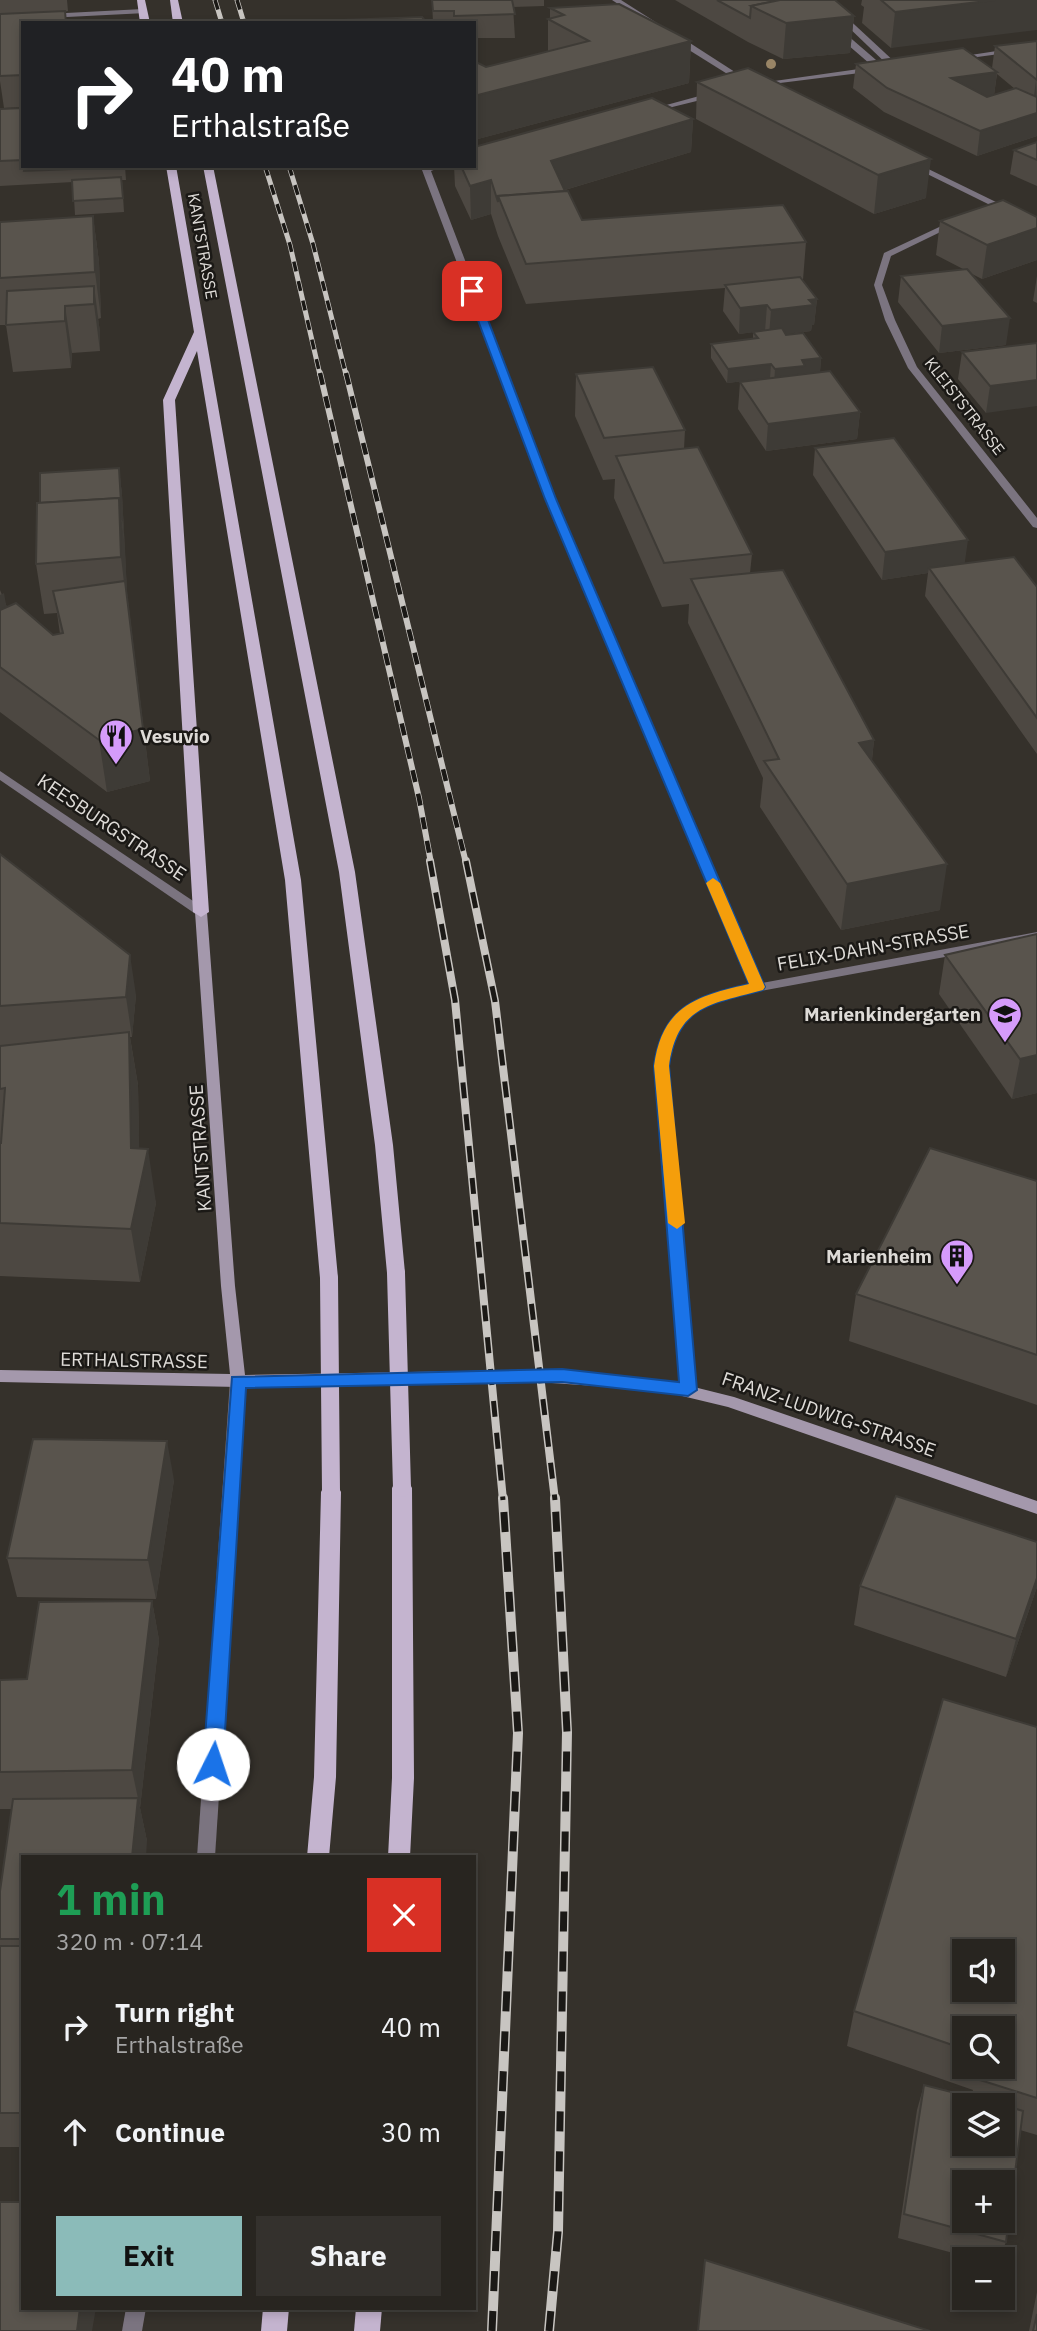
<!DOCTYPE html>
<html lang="en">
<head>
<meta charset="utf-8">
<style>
  body { margin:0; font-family:"IBM Plex Sans",sans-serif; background:#34312d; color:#f1f3f6; height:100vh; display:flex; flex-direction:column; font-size:26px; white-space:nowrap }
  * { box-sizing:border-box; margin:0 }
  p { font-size:23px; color:#a5a5a5 }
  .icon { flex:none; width:38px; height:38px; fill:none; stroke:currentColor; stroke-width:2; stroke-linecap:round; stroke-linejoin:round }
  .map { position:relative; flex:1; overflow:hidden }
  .side { position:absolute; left:21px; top:1855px; width:455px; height:455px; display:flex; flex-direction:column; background:#282520; border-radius:0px; box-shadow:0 4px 10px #0003,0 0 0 2px #44423e }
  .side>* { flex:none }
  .top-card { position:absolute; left:21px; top:21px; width:455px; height:147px; border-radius:0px; box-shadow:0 4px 10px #0003,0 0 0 2px #44423e; background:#202124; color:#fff; overflow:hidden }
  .controls { position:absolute; left:952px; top:1939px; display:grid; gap:14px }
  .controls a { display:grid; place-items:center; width:63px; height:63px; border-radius:0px; background:#282520; box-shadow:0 4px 10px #0003,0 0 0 2px #44423e; font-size:35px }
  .pin { position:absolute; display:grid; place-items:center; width:60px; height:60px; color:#fff; margin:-30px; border-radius:14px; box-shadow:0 4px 10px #0006 }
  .me { position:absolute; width:77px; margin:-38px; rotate:4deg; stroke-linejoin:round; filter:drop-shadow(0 0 5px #0008) }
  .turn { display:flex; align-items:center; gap:24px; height:147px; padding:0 35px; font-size:32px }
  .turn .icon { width:91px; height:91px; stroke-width:2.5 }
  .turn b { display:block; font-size:49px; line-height:60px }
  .round { display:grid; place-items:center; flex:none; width:74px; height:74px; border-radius:0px; background:#34312d }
  .headline { display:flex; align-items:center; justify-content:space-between; height:119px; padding:0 35px }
  h1 { font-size:42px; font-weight:700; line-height:52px; color:#1e9e55 }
  .cta { display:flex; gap:14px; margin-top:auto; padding:14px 35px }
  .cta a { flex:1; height:80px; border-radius:0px; background:#8bbbb9; color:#111; font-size:28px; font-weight:700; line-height:80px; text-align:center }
  .cta a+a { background:#34312d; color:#f1f3f6 }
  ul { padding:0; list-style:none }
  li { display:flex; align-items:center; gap:21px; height:105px; padding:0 35px }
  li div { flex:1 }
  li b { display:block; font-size:26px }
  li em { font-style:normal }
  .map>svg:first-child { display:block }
</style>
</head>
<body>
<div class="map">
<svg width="1037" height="2331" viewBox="0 0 1037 2331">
  <rect width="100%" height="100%" fill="#35312b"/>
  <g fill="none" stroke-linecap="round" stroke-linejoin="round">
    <g fill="#7b7480" fill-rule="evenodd">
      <polygon points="820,0 828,0 898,65 898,69 892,69"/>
      <polygon points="143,9 146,13 47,18 43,16 47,14"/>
      <polygon points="833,28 839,28 883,66 883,70 877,70 833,32"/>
    </g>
    <g fill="#7b7480" fill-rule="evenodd">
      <polygon points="612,0 621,0 657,23 650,25"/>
      <polygon points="676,36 679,36 752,83 745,85 673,40 672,38"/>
      <polygon points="1037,45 1037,49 955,60 951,58"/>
      <polygon points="873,67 877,69 876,71 757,86 753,84"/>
      <polygon points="714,92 717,92 717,96 652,112 648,110"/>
      <polygon points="914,162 1037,222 1037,228 911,166 910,164"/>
      <path d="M430,166H444L431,171L556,499L762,983L1037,932V940L733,996C691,1008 677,1023 669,1066L696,1390L693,1394H683L680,1390L655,1066C667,1008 695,995 750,985L546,499L422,170Z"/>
      <polygon points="952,221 959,223 891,256 882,285 895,320 917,367 1037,518 1037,528 1033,527 908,368 885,320 874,285 884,253"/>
      <polygon points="0,771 205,909 207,912 205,915 197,915 0,780"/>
      <polygon points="238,1375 243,1377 246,1381 215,1857 197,1857 230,1381 233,1377"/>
      <polygon points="126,2308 146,2308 142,2331 122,2331"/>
    </g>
    <polygon fill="#a498ac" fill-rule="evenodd" points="201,908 207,912 235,1286 245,1375 522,1370 626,1376 678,1383 734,1397 1037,1501 1037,1514 728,1407 678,1395 626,1388 522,1381 238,1387 0,1382 0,1370 230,1374 221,1286 195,912"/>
    <g fill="#c4b4cf" fill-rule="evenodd">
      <polygon points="137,0 145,0 150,23 140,23"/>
      <polygon points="170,0 178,0 183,23 173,23"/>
      <polygon points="166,166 176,166 301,880 338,1278 335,1283 323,1283 320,1278 285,880 197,351 175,400 209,912 201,917 193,912 163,400 194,332"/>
      <polygon points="203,166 213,166 355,872 393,1145 405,1273 402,1278 390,1278 387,1273 375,1145 339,872"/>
      <polygon points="402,1480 409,1482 412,1488 414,1778 410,1857 388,1857 392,1778 392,1488 395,1482"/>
      <polygon points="331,1484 338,1486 341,1492 336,1777 329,1857 307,1857 314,1777 321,1492 324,1486"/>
      <polygon points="263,2308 289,2308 287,2331 261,2331"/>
      <polygon points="356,2308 382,2308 380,2331 354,2331"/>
    </g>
    <g stroke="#c8c5c1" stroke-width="5">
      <g id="rail-far3">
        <polyline points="215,0 222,23"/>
        <polyline points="237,0 244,23"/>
        <polyline points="265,166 290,245 320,375"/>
        <polyline points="289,166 313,244 346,375"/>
      </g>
    </g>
    <g stroke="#c8c5c1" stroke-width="6">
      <g id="rail-far2">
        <polyline points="320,373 419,798 431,863"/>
        <polyline points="346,373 466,863"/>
      </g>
    </g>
    <g stroke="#c8c5c1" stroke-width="8">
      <g id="rail-far1">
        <polyline points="430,861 455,1000 503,1500"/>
        <polyline points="466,861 495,1001 555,1500"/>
      </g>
    </g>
    <g stroke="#c8c5c1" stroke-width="10">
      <g id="rail">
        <polyline points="492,2331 518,1733 503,1498"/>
        <polyline points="549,2331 558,2232 567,1732 555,1498"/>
      </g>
    </g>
    <use href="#rail-far3" stroke="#1b1916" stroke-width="3.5" stroke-dasharray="10" stroke-linecap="butt"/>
    <use href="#rail-far2" stroke="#1b1916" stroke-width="4.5" stroke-dasharray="12" stroke-linecap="butt"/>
    <use href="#rail-far1" stroke="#1b1916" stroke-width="5" stroke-dasharray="16" stroke-linecap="butt"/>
    <use href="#rail" stroke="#1b1916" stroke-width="7" stroke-dasharray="20" stroke-linecap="butt"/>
    <g stroke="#c4b4cf" stroke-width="18">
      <polyline points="396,1273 402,1488"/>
      <polyline points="329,1278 331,1492"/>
    </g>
  </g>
  <circle fill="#998566" cx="771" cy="64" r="5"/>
  <g fill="#4d4842" fill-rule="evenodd">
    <polygon points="0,0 67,0 68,11 23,23 23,107 4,108 0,81"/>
    <polygon points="432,0 544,0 544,6 513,7 515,38 474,38 474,23 433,23"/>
    <polygon points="675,0 835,0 854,16 850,53 783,59 748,42"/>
    <polygon points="862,0 1037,0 891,48 862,23 864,7 861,5"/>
    <polygon points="550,8 691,41 689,83 474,140 474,61 486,67 548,52 548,19 550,19"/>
    <path d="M1037,41V136L977,156L884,112L853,88L856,64L992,68L995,46ZM997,74L1015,89L994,95Z"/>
    <polygon points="697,82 926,198 874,214 696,119"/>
    <polygon points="23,108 23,166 125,166 126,180 122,180 124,212 75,215 73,182 0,186 0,109"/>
    <polygon points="693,119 691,152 565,190 582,220 806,242 803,280 817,299 814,325 812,325 811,331 786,334 821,358 820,372 860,412 857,439 766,451 738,409 740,382 771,378 727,383 711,358 711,344 753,339 753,332 739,334 723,311 725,288 526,304 498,236 491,214 471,220 455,186 454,166 474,166"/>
    <polygon points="1037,142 1037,186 1010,174 1014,150"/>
    <polygon points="93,216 99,262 101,318 98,319 100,332 100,351 72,353 71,368 13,372 6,325 0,325 0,222"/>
    <polygon points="1037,217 1037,260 982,279 970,273 1006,345 939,353 898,302 901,276 963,269 936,255 940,221"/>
    <polygon points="1037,276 1037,303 1033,301"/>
    <polygon points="1037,343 986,413 958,379 962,352"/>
    <polygon points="576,374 685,430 684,449 752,554 750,573 874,740 872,760 940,910 841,930 760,807 763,778 688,623 689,604 662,607 614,498 615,479 603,480 575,416"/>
    <polygon points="815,448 964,563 1037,587 1037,754 925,596 928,573 882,580 813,475"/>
    <polygon points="119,468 122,495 127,593 150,781 107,792 0,712 0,590 7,607 53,635 60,634 57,613 44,614 36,564 40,503"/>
    <polygon points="0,854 136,995 132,1037 130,1037 138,1085 139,1149 156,1203 140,1282 0,1276"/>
    <polygon points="1037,934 1037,1093 1012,1099 939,994 945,955"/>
    <polygon points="1037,1181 1037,1405 849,1341 856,1294"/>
    <polygon points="174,1480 156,1599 17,1597 7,1558"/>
    <polygon points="860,1586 1037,1587 1006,1677 854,1625"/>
    <polygon points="152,1601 159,1640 140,1808 147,1841 23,1857 23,2147 0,2147 0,1891 12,1809 0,1809 0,1680 27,1679"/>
    <path d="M1037,1727V2135L1020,2130L1006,2242L999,2259H975L898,2238L917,2110L924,2085L971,2097L973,2090L847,2046L854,2011ZM964,2028L1003,2067H964Z"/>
    <polygon points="1037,2292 1037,2331 1029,2331"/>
  </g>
  <g fill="#3e3b36">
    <polygon points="995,0 1037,0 1037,30 891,48 895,12"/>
    <polygon points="854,16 850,53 783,59 786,23"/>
    <polygon points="691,41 689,83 474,140 474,96"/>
    <polygon points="997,72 994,96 948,102 951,78"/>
    <polygon points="1036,80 1037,104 1033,104"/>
    <polygon points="1037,113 1037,136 977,156 980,131"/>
    <polygon points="693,119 691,152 551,194 551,161"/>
    <polygon points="931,159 926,198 874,214 878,175"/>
    <polygon points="491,180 491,214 471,220 470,186"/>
    <polygon points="93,216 99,262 101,318 95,272"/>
    <polygon points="1037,228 1037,260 982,279 987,245"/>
    <polygon points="94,286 100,332 100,351 94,304"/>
    <polygon points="817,299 814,325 812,325 811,331 769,336 771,310 809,300"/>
    <polygon points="767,305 765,331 739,334 740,308"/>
    <polygon points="65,306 72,353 71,368 65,321"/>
    <polygon points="1010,318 1006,345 939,353 942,326"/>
    <polygon points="821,358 820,372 774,384 775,369 802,360"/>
    <polygon points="771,364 770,378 727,383 728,369"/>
    <polygon points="1037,380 1037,406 986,413 990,386"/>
    <polygon points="860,412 857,439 766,451 768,424"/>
    <polygon points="119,468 122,495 125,548 122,520"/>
    <polygon points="119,498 125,548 127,593 150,781 107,792 99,740 127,608 121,557"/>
    <polygon points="968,540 964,568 929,568 928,573 882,580 885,552"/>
    <polygon points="4,593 9,622 0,626 0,595"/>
    <polygon points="874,740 869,786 859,743"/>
    <polygon points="947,864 940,910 841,930 847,884"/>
    <polygon points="130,955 136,995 132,1037 126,997"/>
    <polygon points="129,1032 138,1085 140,1188 148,1149 156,1203 140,1282 131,1229"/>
    <polygon points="1037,1055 1037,1093 1012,1099 1020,1059"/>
    <polygon points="167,1441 174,1480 156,1599 148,1560"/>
    <polygon points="1037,1578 1037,1587 1006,1677 1016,1639"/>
    <polygon points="152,1601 159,1640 140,1808 132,1770"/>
    <polygon points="138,1798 147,1841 146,1857 132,1857"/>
    <polygon points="80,2308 96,2308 92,2331 77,2331"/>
  </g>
  <g fill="#59544d" stroke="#3e3b36" stroke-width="2" fill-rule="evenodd">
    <polygon points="432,0 512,0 515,14 454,16 454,11 433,11"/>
    <polygon points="717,0 780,0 751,6 750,18"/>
    <polygon points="780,0 835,0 854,16 786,23 751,6"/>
    <polygon points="881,0 995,0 895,12"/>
    <polygon points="619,4 691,41 474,96 474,61 486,67 589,41 548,19 564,15 550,8"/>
    <polygon points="65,11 66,23 23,23 23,75 0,76 0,14"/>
    <polygon points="422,17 427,23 348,23 345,20"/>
    <polygon points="1037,41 1037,80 995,46"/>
    <polygon points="963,48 997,72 951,78 987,97 1016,88 1037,97 1037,113 980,131 887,88 856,64"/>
    <polygon points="748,68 931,159 878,175 697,82"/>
    <polygon points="652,98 693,119 551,161 565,191 498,196 498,202 491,180 470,186 461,166 474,166 474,147"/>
    <polygon points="23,108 23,160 0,161 0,109"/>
    <polygon points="1037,142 1037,160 1014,150"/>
    <polygon points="25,166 124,166 124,167 24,171"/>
    <polygon points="121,177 123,198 73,201 72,180"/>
    <polygon points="568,191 582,220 783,205 806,242 526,264 498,196"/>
    <polygon points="1003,200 1037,217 1037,228 987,245 940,221"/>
    <polygon points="93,216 95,272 0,278 0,222"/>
    <polygon points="967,269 1010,318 942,326 901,276"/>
    <polygon points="800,277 817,299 809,300 814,305 771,310 767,305 740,308 725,285"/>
    <polygon points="94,286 94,304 65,306 65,321 6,325 7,291"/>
    <polygon points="782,328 786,335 803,333 821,358 802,360 805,366 775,369 771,364 728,369 711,344 758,338 753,332"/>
    <polygon points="1037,343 1037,380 990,386 962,352"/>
    <polygon points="653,367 685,430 604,438 576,374"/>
    <polygon points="830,371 860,412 768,424 740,382"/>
    <polygon points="894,438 968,540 885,552 815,448"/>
    <polygon points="698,447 752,554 664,563 616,456"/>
    <polygon points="119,468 122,520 119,498 40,503 40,473"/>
    <polygon points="119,498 121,557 36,564 37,503"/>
    <polygon points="1014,557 1037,587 1037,718 929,568"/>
    <polygon points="783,570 874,740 859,743 947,864 847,884 764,761 779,759 691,579"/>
    <polygon points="125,581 143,729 99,740 0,667 0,610 16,603 53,635 63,633 53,591"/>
    <polygon points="0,854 130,955 126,997 0,1006"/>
    <polygon points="1037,934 1037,1055 1020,1059 945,955"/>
    <polygon points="129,1032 131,1148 148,1149 131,1229 0,1223 0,1143 1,1143 5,1088 0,1089 0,1046"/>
    <polygon points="930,1148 1037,1181 1037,1355 856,1294"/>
    <polygon points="33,1439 167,1441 148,1560 7,1558"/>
    <polygon points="896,1496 1037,1542 1037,1578 1016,1639 860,1586"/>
    <polygon points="152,1601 132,1770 0,1772 0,1680 27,1679 39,1602"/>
    <path d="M943,1699L1037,1727V2098L977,2079L981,2067H1003V2028H964V2049L854,2011ZM964,1951H1003V1990H964Z"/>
    <polygon points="138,1798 132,1857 23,1857 23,1939 0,1939 0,1891 13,1799"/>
    <rect x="0" y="1946" width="23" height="167"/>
    <path d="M924,2085L1002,2105H964V2144H1003V2105L1023,2111L1006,2242L904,2214ZM964,2182H1003V2221H964Z"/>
    <polygon points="0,2202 23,2202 23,2308 80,2308 77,2331 0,2331"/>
    <polygon points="705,2260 930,2331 698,2331"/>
    <polygon points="1037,2314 1037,2331 1033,2331"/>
  </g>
  <path fill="#1a73e8" stroke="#114b97" stroke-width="2" d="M472,288L477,291L556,499L765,987L763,990C712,1004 677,1005 669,1066L697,1390L688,1396L562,1382L246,1388L223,1764L220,1770L213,1772L206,1770L203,1764L232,1377L562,1369L679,1382L654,1066C662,1006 696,996 749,984L545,499L467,291Z"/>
  <path fill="#f59e0b" d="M713,878L720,883L765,987L763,990C712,1004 677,1005 669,1066L685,1223L677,1229L668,1223L654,1066C662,1006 696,996 749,984L706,883Z"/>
  <defs>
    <g id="restaurant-pin" transform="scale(1.75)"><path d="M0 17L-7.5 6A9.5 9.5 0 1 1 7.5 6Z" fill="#d59bfb" stroke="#1b1916"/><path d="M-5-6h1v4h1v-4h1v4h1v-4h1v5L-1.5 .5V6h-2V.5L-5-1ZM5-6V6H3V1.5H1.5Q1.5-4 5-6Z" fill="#111"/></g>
    <g id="school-pin" transform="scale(1.75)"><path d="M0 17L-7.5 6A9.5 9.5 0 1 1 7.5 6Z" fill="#d59bfb" stroke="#1b1916"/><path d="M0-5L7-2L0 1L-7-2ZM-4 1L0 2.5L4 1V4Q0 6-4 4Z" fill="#111"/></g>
    <g id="building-pin" transform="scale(1.75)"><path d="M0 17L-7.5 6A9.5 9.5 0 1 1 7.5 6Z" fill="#d59bfb" stroke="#1b1916"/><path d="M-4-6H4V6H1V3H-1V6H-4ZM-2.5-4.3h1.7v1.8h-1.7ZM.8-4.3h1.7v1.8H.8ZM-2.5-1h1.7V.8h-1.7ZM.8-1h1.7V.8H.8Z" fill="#111"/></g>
  </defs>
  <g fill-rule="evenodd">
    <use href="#restaurant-pin" x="116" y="736"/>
    <use href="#school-pin" x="1005" y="1014"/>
    <use href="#building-pin" x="957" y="1256"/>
  </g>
  <g text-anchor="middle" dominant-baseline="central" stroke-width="5" stroke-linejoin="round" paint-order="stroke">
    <g font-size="16" fill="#dedbd7" stroke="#1b1916">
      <text transform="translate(203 246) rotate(80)">KANTSTRASSE</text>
      <text transform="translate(965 406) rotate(52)">KLEISTSTRASSE</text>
    </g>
    <g font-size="19" font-weight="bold" fill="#dedbd7" stroke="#1b1916" text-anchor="end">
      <text x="140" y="736" text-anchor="start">Vesuvio</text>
      <text x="981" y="1014">Marienkindergarten</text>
      <text x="932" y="1256">Marienheim</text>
    </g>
    <g font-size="19" fill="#dedbd7" stroke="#1b1916">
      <text transform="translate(112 827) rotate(34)">KEESBURGSTRASSE</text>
      <text transform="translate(873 947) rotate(-10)">FELIX-DAHN-STRASSE</text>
      <text transform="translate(200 1148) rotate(-94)">KANTSTRASSE</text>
      <text transform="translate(134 1360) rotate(1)">ERTHALSTRASSE</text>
      <text transform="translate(829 1414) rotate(19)">FRANZ-LUDWIG-STRASSE</text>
    </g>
  </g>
</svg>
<div class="controls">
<a><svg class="icon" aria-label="sound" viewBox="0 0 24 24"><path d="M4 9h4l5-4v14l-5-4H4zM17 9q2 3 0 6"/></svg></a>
<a><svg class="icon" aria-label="search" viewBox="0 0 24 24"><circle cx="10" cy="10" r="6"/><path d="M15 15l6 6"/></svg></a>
<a><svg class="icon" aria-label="layers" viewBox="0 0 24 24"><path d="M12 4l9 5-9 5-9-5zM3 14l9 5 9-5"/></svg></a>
<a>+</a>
<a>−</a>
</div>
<div class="pin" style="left:472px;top:291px;background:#d93025"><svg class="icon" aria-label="arrive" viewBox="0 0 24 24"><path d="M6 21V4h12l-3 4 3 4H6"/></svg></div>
<svg class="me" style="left:213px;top:1764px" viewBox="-20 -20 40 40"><circle r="19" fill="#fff"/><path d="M0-13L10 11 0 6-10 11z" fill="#1a73e8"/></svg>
<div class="top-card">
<div class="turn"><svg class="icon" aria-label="right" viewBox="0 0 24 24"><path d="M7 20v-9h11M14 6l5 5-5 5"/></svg><div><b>40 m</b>Erthalstraße</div></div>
</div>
<section class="side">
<div class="headline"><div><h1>1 min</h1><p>320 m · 07:14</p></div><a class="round" style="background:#d93025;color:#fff"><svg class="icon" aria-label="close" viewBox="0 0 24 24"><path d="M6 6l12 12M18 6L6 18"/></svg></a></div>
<ul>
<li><svg class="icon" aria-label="right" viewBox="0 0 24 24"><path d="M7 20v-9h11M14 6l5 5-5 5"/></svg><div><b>Turn right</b><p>Erthalstraße</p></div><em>40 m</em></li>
<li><svg class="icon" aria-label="ahead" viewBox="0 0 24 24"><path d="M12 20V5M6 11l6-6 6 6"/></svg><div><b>Continue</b></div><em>30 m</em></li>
</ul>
<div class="cta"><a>Exit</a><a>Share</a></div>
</section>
</div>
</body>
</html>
